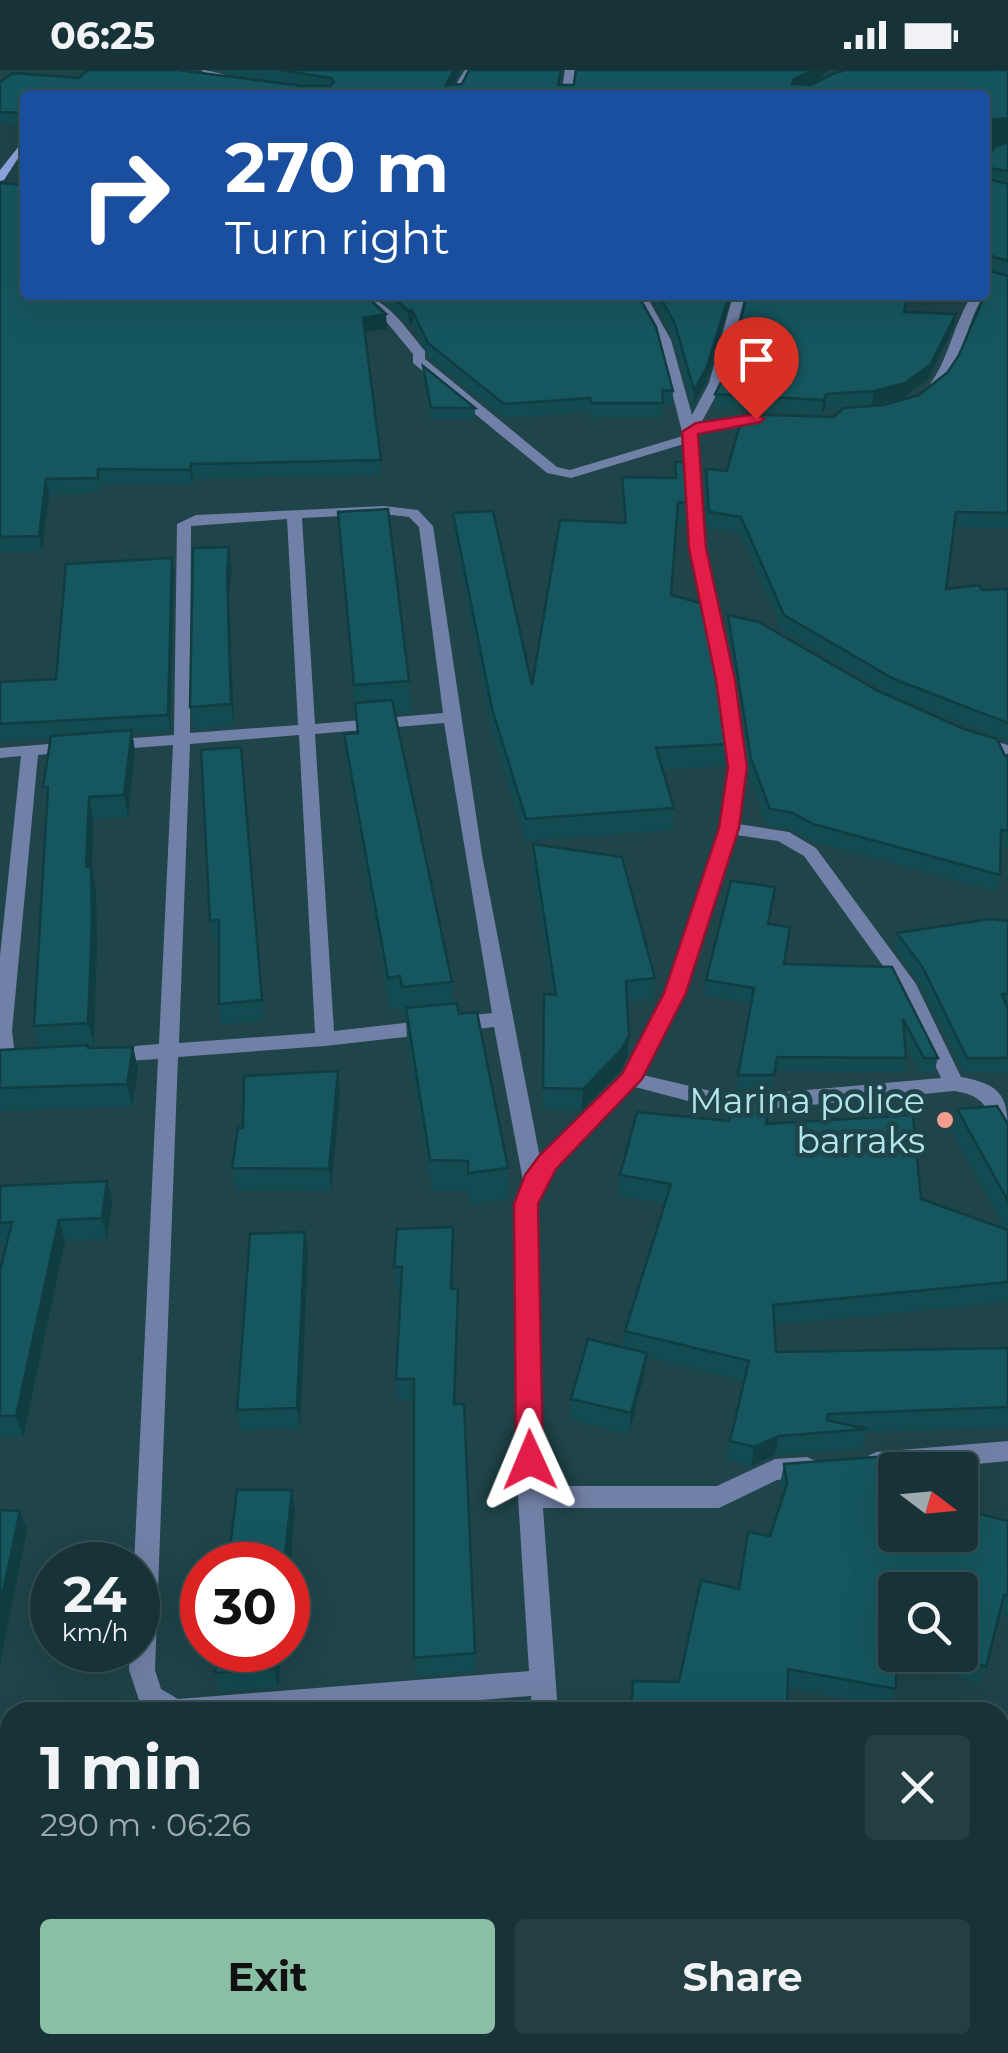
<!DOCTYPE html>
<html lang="en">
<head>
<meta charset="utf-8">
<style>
  body { margin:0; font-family:Montserrat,sans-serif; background:#243f42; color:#f1f3f6; height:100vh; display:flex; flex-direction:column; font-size:38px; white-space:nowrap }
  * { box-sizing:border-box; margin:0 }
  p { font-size:32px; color:#9eaaad }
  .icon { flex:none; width:55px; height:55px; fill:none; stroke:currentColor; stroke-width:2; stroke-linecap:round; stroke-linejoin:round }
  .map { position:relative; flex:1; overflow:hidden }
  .side { position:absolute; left:0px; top:1632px; width:1010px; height:352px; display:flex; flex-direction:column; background:#173337; border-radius:30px 30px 0 0; box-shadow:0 10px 40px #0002,0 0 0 2px #364e52 }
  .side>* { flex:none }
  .hud { position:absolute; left:20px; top:20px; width:970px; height:210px; border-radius:10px; box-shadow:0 10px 40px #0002,0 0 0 2px #364e52; background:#1a4fa0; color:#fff; overflow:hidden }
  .needle { width:65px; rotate:106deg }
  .controls { position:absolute; left:878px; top:1382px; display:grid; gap:20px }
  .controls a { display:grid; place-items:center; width:100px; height:100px; border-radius:10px; background:#173337; box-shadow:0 10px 40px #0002,0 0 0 2px #364e52; font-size:50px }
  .speed { position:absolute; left:30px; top:1472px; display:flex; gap:20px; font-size:50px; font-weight:700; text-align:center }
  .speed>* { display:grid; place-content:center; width:130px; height:130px; border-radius:50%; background:#173337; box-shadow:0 10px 40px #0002,0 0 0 2px #364e52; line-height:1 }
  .speed small { font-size:25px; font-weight:400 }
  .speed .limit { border:15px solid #d22; background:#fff; color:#111 }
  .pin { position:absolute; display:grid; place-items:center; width:85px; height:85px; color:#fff; margin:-102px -42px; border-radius:50% 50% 50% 0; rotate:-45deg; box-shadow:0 0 10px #0007 }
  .pin .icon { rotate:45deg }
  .me { position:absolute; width:110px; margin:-55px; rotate:359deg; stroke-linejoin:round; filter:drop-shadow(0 0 8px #0008) }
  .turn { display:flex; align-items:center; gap:35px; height:210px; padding:0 40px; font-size:45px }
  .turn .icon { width:130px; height:130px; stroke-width:2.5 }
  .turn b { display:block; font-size:70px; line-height:85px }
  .round { display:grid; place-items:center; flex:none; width:105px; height:105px; border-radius:10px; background:#243f42 }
  .headline { display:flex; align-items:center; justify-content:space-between; height:170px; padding:0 40px }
  h1 { font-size:60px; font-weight:700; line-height:75px }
  .cta { display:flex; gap:20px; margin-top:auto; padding:20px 40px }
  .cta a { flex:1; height:115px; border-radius:10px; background:#8abfa5; color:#111; font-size:40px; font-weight:700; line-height:115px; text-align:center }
  .cta a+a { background:#243f42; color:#f1f3f6 }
  .status { display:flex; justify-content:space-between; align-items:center; height:70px; padding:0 50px; background:#173337; direction:ltr }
  .status svg { height:28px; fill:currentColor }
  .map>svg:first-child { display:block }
</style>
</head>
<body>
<div class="status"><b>06:25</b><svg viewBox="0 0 49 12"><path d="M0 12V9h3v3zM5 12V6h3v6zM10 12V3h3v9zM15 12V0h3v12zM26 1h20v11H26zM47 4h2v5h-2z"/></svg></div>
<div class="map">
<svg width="1008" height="1983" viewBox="0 0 1008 1983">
  <rect width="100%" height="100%" fill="#1f4449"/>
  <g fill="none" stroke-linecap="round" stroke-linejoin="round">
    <g fill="#7180a6" fill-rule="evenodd">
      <path d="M201,0C211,0 237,8 245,12C230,20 213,10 201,0Z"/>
      <polygon points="465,0 475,0 459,25 449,25"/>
      <polygon points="565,0 575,0 571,25 561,25"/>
      <path d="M356,225C386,225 407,260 425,281V289L557,397L570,400L683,366L659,270L634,225H646L671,270L692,345L709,313L733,225H745L723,313L701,353L768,346L775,350L768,354L697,362L705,478L733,610L746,697L738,754L789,762L816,778L916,914L961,1007C999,1014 1008,1024 1008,1062C983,1051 995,1026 954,1021L750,1041L711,1037L635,1017C601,1052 553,1088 537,1134L542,1416H717L775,1389L807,1387L816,1391L819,1398L816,1405L777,1410L719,1438H543L558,1642H532L531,1626L326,1642H152L141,1636L129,1600L130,1580H138V1495H134L158,989L110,992L100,985L110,978L159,974L173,675L107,680L99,675L107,670L174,665L177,454L196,445L384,436L418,440L433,456L482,785L540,1088L623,1004L665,923L720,759L728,697L717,610L691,478L684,374L571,408L547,403L413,293V284L384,249ZM384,444L409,447L419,457L443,643L315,654L302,448ZM287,449L298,655L190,663L191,456ZM444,653L492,943L334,961L315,664ZM299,665L315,963L179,973L190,674ZM736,765L778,771L804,786L901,921L941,1008L750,1025L711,1021L643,1005L685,923ZM494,957L523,1111L515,1134L518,1427L529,1601L178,1629L161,1619L155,1600L178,987L325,976Z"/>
      <path d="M972,225H984C964,257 963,295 937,324H927L925,321C949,292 952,256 972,225Z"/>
      <polygon points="975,666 1008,675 1008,699 1002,698 996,682 969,675 969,667"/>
      <polygon points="73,672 81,677 79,681 38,685 12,961 14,978 33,983 36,988 26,995 0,989 0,886 21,686 0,688 0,678"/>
      <polygon points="1008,1371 1008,1391 876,1404 868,1400 864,1393 868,1386 876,1382"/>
      <polygon points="1008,1677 1008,1703 1000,1705 1000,1679"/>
      <polygon points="10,1857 10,1885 0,1886 0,1858"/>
      <polygon points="1000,1895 1008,1897 1008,1927 1000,1925"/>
    </g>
    <g fill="#8da5e1" fill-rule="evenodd">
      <polygon points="19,76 24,79 4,110 0,111 0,100"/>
      <polygon points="1008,77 1008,83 985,88 985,82"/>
    </g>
  </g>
  <g fill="#134b52" fill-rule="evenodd">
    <polygon points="88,0 198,0 198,2 182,1 286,14 229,4 220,0 461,0 453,15 562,0 560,15 818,10 806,15 1008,0 1008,458 954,457 946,519 1008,519 1008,671 891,625 782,560 740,462 707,458 704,414 706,399 727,401 834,347 884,335 919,325 948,302 959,285 987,219 991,201 985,199 985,93 996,76 985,78 985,25 25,25 25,56 0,54 0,12 79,8"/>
    <polygon points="0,113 387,259 365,262 382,405 193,409 192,415 100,414 101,423 49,425 42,481 0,482"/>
    <polygon points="370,225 638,225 673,321 672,336 663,335 662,347 590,348 590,342 504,348 429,287 413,254 409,255 379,228"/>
    <polygon points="650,225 732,225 706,312 693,335 674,268"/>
    <polygon points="747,225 909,225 905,242 956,244 953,259 928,309 903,328 871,336 825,338 821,345 714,338 715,324 728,299"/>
    <polygon points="423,296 475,338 475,349 431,349 423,306"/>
    <polygon points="675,392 687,433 686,455 676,453 671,525 727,674 724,696 662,700 674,738 672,760 525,771 492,661 454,464 453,443 532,615 623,453 621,428 622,407 674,408"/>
    <polygon points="338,442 409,611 411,642 395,643 452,912 453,934 459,944 508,1098 508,1129 469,1134 469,1121 432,1121 407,969 406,948 404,948 402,938 390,939 347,695 344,664 357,663"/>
    <polygon points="232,498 229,526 234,656 194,659 190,637"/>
    <polygon points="174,504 170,661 132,663 135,682 128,747 93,749 92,798 96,819 97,875 94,975 88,975 89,978 133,977 138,999 132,1036 0,1041 0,980 40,978 34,956 47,733 43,717 51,668 0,671 0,612 56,609"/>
    <polygon points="728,545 1005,686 1008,685 1008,778 1001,777 1000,805 996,821 811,771 791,759 767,755 749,705 727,561"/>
    <polygon points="243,697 264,951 222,954 219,934 219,871 213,871 210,851"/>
    <polygon points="533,774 655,908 653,930 627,932 629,966 627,988 620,1002 582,1041 542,1039 544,924 552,925 532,796"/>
    <polygon points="1008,851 1008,1003 963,1002 919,912 894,877 897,863"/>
    <polygon points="768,854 784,894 892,897 938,988 934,1002 920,1002 905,974 906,988 903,1002 775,1001 772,1019 736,1020 752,933 704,925 706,910"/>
    <polygon points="340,1023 331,1121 236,1120 232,1098 243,1058"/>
    <polygon points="957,1039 1008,1054 1008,1232 774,1255 776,1282 1008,1278 1008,1357 866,1362 862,1379 775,1385 751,1396 726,1390 744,1311 646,1287 644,1304 629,1364 570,1349 571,1329 623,1277 625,1261 665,1134 619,1126 620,1105 766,1054 921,1129 1005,1159 951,1060"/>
    <polygon points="0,1116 112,1132 107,1169 65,1171 23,1367 0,1366 0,1201 6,1174 0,1174"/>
    <polygon points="453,1157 452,1219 458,1240 455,1334 464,1334 476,1601 415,1606 414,1588 414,1330 398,1330 396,1309 401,1218 396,1218 394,1197"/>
    <polygon points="308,1184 300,1358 241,1360 237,1340"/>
    <path d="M784,1394L895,1465L1008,1451V1546L999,1544L986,1597L978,1614L897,1585L896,1619L890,1637L787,1618V1642H630L633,1611L679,1612L770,1466L783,1429L780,1414ZM895,1520L960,1585H895Z"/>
    <polygon points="282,1580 278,1617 219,1622 215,1603"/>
    <polygon points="10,1752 10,1829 0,1831 0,1754"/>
  </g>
  <g fill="#0f3d42">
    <polygon points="454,0 461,0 448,25 446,15"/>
    <polygon points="813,0 828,0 818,10 792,22 794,9"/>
    <polygon points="1008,48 1008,60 985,63 987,50"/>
    <polygon points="1008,62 1008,74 985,78 987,65"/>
    <polygon points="729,225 732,225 706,312 693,335 694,320"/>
    <polygon points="412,240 413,254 409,255 408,241"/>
    <polygon points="386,244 387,259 364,262 363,248"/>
    <polygon points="956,244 953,259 928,309 903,328 871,336 874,321"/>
    <polygon points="827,324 825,338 821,345 823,330"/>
    <polygon points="191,394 193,409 192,415 190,400"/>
    <polygon points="46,409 49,425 42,481 39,466"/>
    <polygon points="229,477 232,498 229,526 234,656 231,634 227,505"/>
    <polygon points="172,488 174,504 170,661 168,645"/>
    <polygon points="132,660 135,682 128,747 124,725"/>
    <polygon points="241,677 243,697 264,951 262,930"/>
    <polygon points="89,727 93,749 92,798 96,819 97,875 94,975 88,953 86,797"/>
    <polygon points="629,966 627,988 620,1002 582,1041 583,1019"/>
    <polygon points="133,977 138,999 132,1036 127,1014"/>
    <polygon points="338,1001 340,1023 331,1121 329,1099"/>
    <polygon points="107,1111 112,1132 107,1169 102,1148"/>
    <polygon points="59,1150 65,1171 23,1367 16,1346"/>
    <polygon points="453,1157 454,1179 451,1240 451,1219"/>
    <polygon points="305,1162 308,1184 300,1358 297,1338"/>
    <polygon points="458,1219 458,1240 454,1354 454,1334"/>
    <polygon points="647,1283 644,1304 629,1364 631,1343"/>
    <polygon points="779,1366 775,1385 751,1396 754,1377"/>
    <polygon points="292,1420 295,1440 288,1518 288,1495 284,1495"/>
    <polygon points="20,1441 27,1460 0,1595 0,1536"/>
    <polygon points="276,1580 282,1580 278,1617 274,1599"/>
  </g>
  <g fill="#16575f" stroke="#0f3d42" stroke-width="2.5">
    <polygon points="88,0 177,0 303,16 330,16 334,12 331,8 279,0 454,0 446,15 462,14 469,0 561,0 558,15 574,15 576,0 813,0 794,9 792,14 811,15 835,3 846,0 1008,0 1008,48 987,50 985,62 985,25 25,25 25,43 0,42 0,12 13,3 79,8"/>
    <polygon points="1008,60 1008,62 987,65 985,64"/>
    <polygon points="1008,72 1008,101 988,98 985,105 985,93 994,77"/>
    <polygon points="985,108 1008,114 1008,191 985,184"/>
    <polygon points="0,113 25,115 25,225 365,225 386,244 363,248 381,390 191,394 190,400 98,399 98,408 46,409 39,466 0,467"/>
    <polygon points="990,201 1008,206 1008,443 956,442 946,519 979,515 982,520 1008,519 1008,653 894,609 784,545 741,447 709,442 706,399 727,401 743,344 834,347 843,338 884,335 919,325 948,302 959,285 990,213"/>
    <polygon points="391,225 638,225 656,257 673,321 662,320 663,333 591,333 590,328 504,334 428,273 412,240 408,241"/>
    <polygon points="659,225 729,225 707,297 694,320 675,254"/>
    <polygon points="747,225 908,225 904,242 956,244 930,295 905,313 874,321 827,324 823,330 715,324 728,299"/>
    <polygon points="423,296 475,338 431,338"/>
    <polygon points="675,392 684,392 687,433 678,432 671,525 704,534 727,674 656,678 674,738 526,749 492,639 453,443 493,441 532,615 560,450 626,453 622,407 676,408"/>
    <polygon points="388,439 409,611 354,615 338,442"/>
    <polygon points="229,477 227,505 231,634 190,637 193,478"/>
    <polygon points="172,488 168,645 0,654 0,612 56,609 66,494"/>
    <polygon points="728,545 759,552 878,621 964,659 997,669 1005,686 1008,685 1008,761 1001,760 1000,805 813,754 793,743 770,739 751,689"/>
    <polygon points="392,630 452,912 402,917 400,906 388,908 344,664 358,663 355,633"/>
    <polygon points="132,660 124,725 89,727 86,797 91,797 92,852 88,953 34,956 48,717 43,717 51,666"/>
    <polygon points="241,677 262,930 219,934 219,850 210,851 201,680"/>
    <polygon points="533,774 622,787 655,908 626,911 629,966 621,980 583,1019 543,1018 544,924 556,925"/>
    <polygon points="731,811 775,817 768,854 790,857 784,894 892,897 938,988 924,988 903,949 906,988 777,987 774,1005 738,1005 754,918 706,910"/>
    <polygon points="990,849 1008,851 1008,924 1002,924 1008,939 1008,988 967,988 923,898 897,863"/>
    <polygon points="457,933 459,944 477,942 508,1098 468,1103 468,1091 430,1090 406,938"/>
    <polygon points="88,975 88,978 133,977 127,1014 0,1018 0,980"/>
    <polygon points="338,1001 329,1099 232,1098 238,1058 243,1058 244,1006"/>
    <polygon points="735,1022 771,1022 766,1054 913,1045 921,1129 1008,1160 1008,1212 773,1235 776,1282 1008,1278 1008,1337 828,1344 827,1350 867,1359 779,1366 754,1377 730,1371 749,1291 625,1261 671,1114 620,1105 637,1042 729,1051"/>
    <polygon points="997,1036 1008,1054 1008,1131 957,1039"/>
    <polygon points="107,1111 102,1148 59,1150 16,1346 0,1346 0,1201 12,1152 0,1153 0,1116"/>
    <polygon points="453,1157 451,1219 458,1219 454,1334 464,1334 475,1583 414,1588 414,1309 396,1309 402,1197 394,1197 397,1159"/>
    <polygon points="305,1162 297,1338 237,1340 250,1164"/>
    <polygon points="588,1269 647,1283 631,1343 571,1329"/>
    <polygon points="901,1385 906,1400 895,1400 895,1465 960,1465 960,1439 1008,1451 1008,1526 1004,1525 986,1597 953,1585 960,1585 960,1520 895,1520 895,1585 897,1585 896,1619 788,1599 787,1642 631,1642 633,1611 679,1612 701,1510 739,1519 748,1462 770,1466 787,1414 784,1394"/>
    <polygon points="237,1420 292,1420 284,1495 228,1495"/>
    <polygon points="0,1440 20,1441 0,1536"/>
    <polygon points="218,1580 276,1580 274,1599 215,1603"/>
    <polygon points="10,1752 10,1807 0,1809 0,1754"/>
    <polygon points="467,1975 518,1975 516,1983 465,1983"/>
  </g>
  <polygon fill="#e11d48" stroke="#92132f" stroke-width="2.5" points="756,344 764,349 761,352 698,364 706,478 735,610 747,697 739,758 686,923 642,1009 556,1099 538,1134 543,1390 539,1399 530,1402 520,1399 516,1390 514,1134 525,1105 539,1086 622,1004 664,923 719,758 728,697 716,610 689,478 682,362 696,353"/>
  <circle fill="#f59c91" stroke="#1f4449" stroke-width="4" cx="945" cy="1050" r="10"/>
  <g text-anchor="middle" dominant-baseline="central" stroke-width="10" stroke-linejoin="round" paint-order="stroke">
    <g font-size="35" fill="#b2e5ec" stroke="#1f4449" text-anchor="end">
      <text x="925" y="1030">Marina police<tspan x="925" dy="40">barraks</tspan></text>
    </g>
  </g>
</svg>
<div class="controls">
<a><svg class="needle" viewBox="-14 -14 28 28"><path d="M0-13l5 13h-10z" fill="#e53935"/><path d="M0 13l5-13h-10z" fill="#9eaaad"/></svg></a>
<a><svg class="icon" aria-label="search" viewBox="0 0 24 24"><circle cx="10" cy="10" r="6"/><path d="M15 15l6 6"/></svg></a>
</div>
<div class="speed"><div>24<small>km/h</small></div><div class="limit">30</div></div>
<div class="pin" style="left:756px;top:349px;background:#d93025"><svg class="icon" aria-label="arrive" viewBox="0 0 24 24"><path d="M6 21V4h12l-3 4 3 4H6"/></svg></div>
<svg class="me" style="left:530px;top:1390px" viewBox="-20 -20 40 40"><path d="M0-17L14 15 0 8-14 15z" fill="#e11d48" stroke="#fff" stroke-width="4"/></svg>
<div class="hud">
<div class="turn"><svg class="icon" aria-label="right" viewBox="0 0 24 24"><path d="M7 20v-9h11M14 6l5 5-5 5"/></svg><div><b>270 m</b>Turn right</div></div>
</div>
<section class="side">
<div class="headline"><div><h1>1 min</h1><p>290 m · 06:26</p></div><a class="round"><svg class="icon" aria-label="close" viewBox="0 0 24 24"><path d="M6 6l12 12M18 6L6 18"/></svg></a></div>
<div class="cta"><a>Exit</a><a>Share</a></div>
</section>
</div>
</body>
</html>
